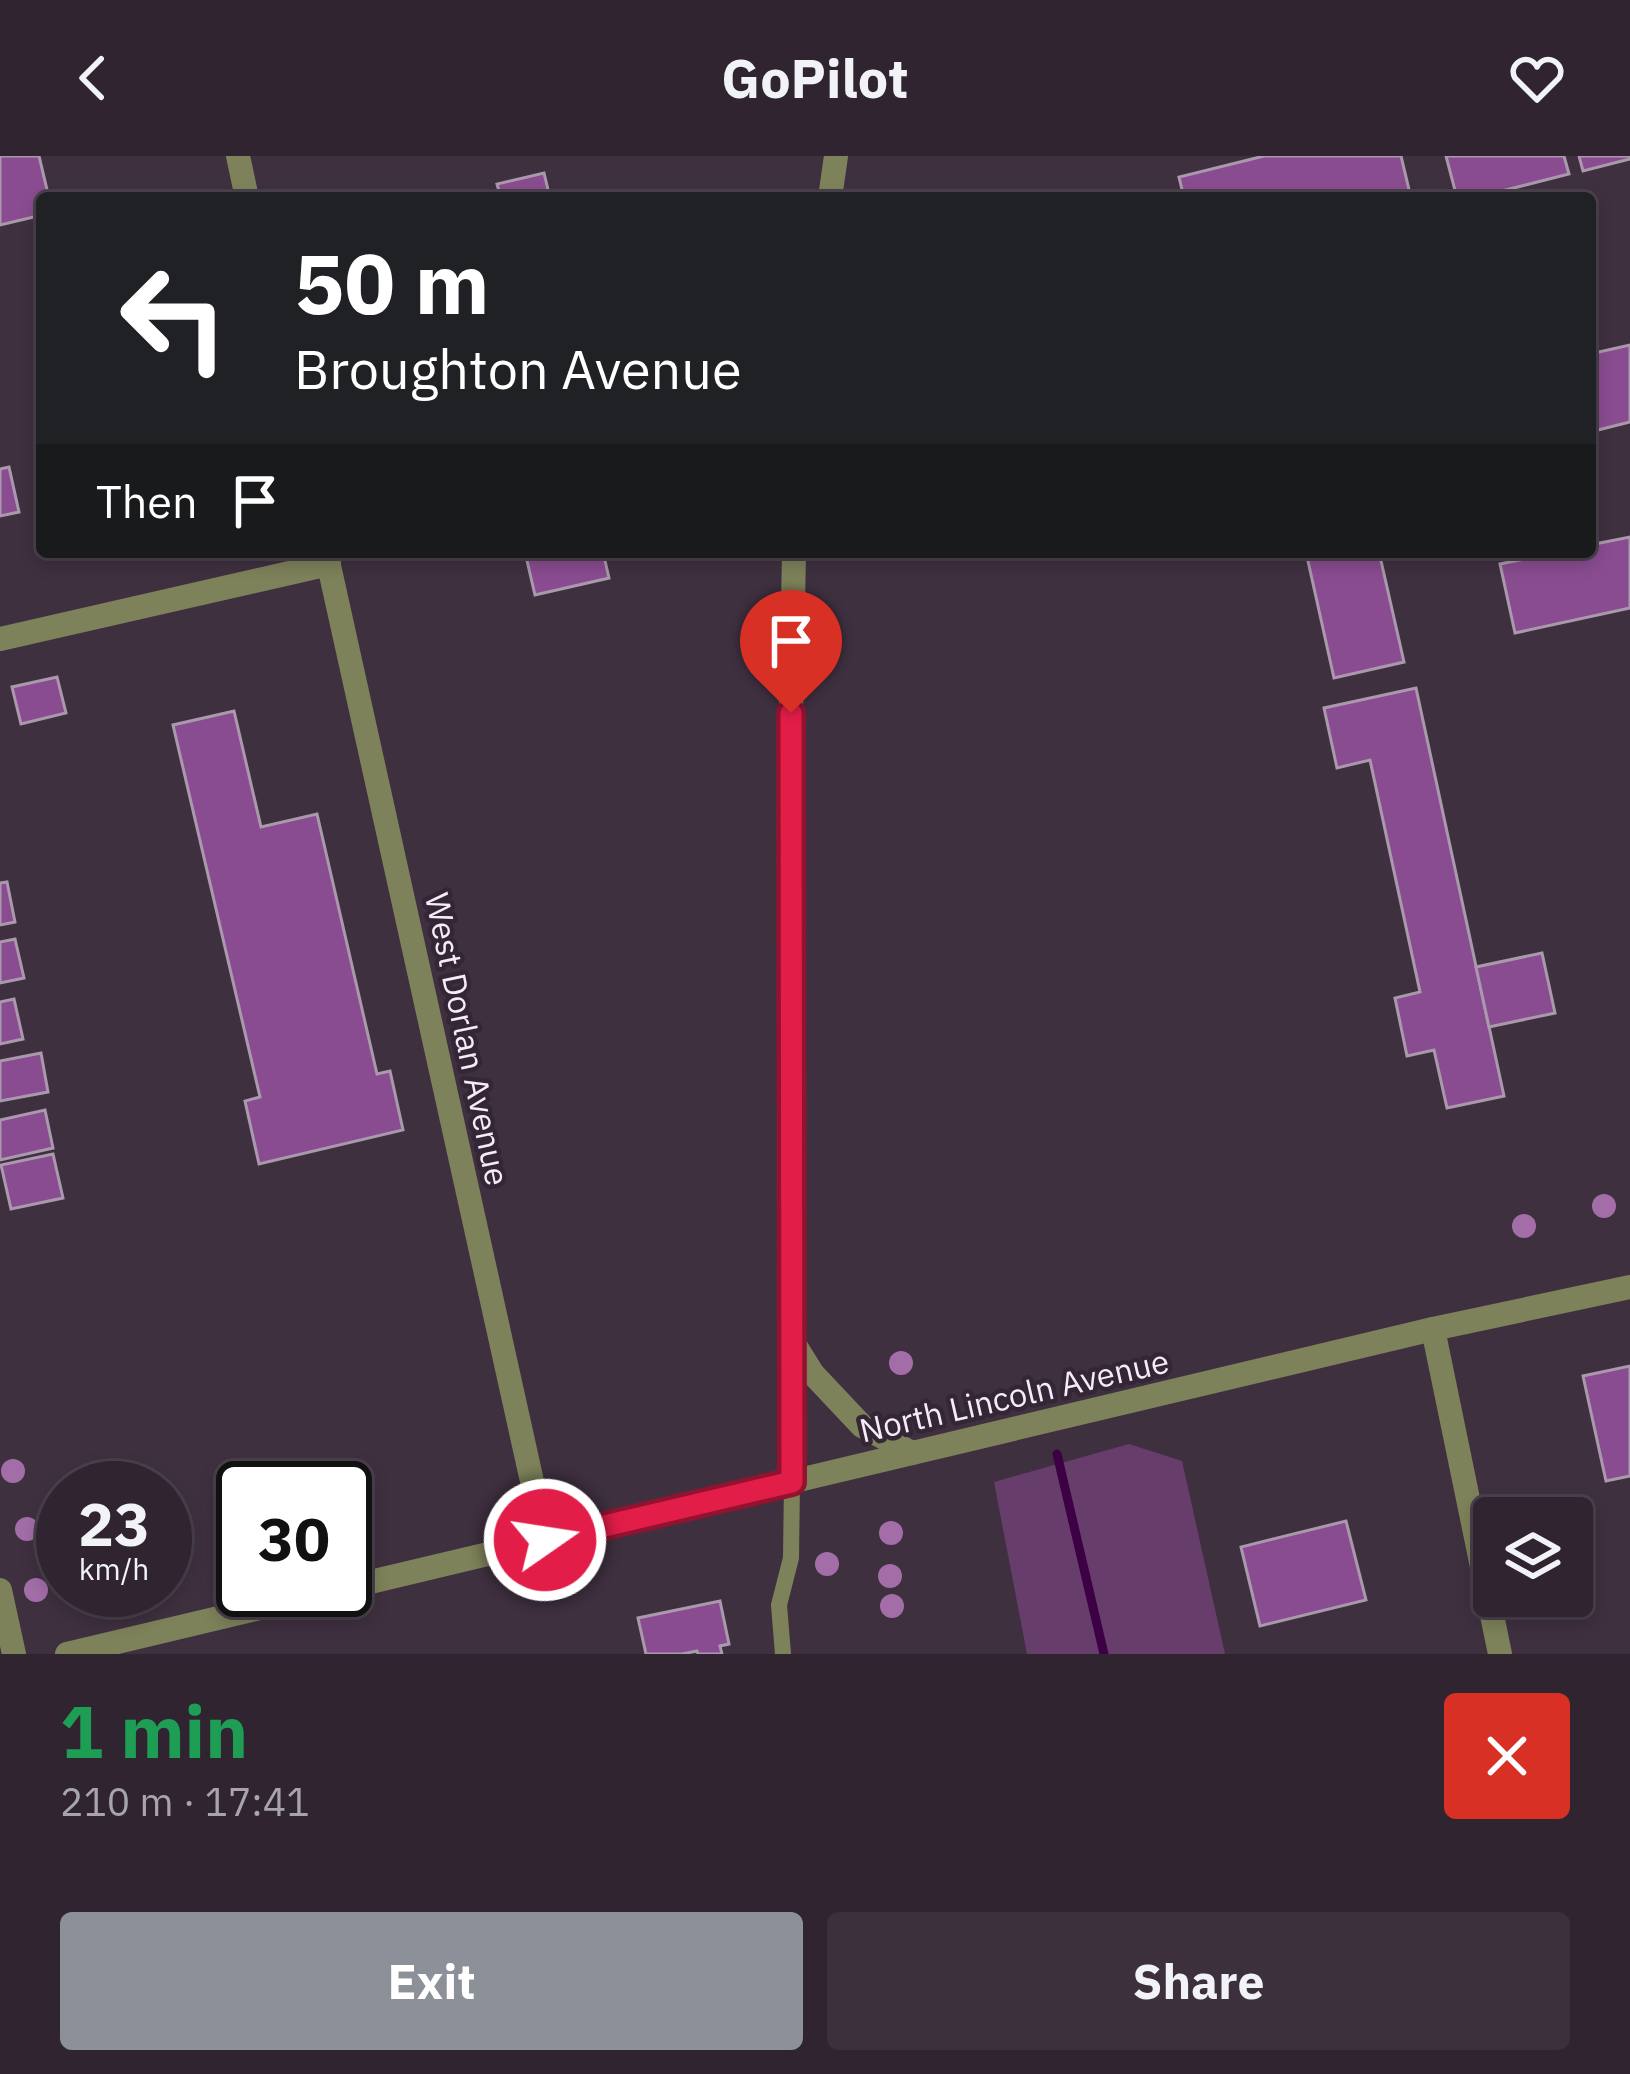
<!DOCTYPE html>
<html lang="en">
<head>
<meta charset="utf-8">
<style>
  body { margin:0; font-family:"IBM Plex Sans",sans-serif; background:#3b303c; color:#f1f3f6; height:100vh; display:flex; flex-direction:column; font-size:45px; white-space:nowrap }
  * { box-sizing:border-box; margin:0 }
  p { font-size:39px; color:#a7a4ab }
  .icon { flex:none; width:66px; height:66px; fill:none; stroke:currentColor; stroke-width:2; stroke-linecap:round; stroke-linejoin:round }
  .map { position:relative; height:1498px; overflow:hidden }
  .panel { display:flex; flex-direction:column; background:#2f2430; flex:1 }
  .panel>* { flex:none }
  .hud { position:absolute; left:36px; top:36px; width:1560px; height:366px; border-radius:12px; box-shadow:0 6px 18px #0003,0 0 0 3px #4a414c; background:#202124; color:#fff; overflow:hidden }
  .fabs { position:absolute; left:1473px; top:1341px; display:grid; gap:24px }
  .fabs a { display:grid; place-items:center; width:120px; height:120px; border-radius:12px; background:#2f2430; box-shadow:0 6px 18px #0003,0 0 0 3px #4a414c; font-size:60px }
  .speed { position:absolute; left:36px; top:1305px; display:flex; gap:24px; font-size:60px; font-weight:700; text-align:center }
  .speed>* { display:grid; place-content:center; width:156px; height:156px; border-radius:50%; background:#2f2430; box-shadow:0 6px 18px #0003,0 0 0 3px #4a414c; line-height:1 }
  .speed small { font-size:30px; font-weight:400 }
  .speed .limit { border:6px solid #111; border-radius:18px; background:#fff; color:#111 }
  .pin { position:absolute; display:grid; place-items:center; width:102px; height:102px; color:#fff; margin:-123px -51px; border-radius:50% 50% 50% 0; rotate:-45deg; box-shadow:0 0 12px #0007 }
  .pin .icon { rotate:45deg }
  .me { position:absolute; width:132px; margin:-66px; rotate:77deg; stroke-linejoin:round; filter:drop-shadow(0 0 9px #0008) }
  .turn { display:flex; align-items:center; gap:42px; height:252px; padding:0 60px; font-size:54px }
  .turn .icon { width:156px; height:156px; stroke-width:2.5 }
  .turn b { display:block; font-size:84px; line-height:102px }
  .then { display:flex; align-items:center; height:114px; padding:0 60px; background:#0003; gap:24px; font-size:45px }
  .round { display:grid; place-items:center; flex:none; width:126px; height:126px; border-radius:12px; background:#3b303c }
  .head { display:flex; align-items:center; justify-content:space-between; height:204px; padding:0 60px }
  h1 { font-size:72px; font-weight:700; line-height:90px; color:#1e9e55 }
  .cta { display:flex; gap:24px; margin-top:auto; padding:24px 60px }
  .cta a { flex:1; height:138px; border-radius:12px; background:#8c9099; color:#fff; font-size:48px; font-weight:700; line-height:138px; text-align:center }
  .cta a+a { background:#3b303c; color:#f1f3f6 }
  header { display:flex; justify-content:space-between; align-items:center; height:156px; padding:0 60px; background:#2f2430; font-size:54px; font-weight:700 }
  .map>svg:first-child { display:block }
</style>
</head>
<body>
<header><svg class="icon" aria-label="back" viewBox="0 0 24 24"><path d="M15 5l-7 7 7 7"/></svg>GoPilot<svg class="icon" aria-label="heart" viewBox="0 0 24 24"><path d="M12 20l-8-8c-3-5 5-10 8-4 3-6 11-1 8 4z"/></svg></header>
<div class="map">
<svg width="1630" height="1498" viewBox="0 0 1630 1498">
  <rect width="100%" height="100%" fill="#3f3040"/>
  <polygon fill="#673d6b" points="1129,1288 1182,1305 1225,1498 1027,1498 994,1326"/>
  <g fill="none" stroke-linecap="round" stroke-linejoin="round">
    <polyline stroke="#3e0045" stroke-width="9" points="1057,1298 1104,1498"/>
  </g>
  <g fill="#894c90" stroke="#aa98ac" stroke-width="3">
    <polygon points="0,0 39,0 49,42 42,42 42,59 0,69"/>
    <polygon points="1264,0 1401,0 1411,42 1184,42 1179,21"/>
    <polygon points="1446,0 1564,0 1569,18 1474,42 1457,42"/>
    <polygon points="1579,0 1630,0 1630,3 1583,15"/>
    <polygon points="544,17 550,42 501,42 497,28"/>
    <polygon points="1630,189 1630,266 1590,276 1590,198"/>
    <polygon points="9,311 19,356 0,360 0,313"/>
    <polygon points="1630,381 1630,452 1515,477 1500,408 1559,396 1590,396 1590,389"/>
    <polygon points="525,396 603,396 609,422 535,439"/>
    <polygon points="1306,396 1379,396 1404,506 1334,522"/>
    <polygon points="57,521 66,557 21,568 12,531"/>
    <polygon points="1416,532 1504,940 1447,952 1434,894 1407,900 1395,842 1420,836 1370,604 1337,612 1324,552"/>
    <polygon points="234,555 261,671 317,658 377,918 390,915 403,974 259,1008 245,945 260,941 173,569"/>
    <polygon points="7,726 15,766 0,769 0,727"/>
    <polygon points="15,783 24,822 0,827 0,786"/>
    <polygon points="1542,797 1555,857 1489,871 1476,811"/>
    <polygon points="14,843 23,883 0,888 0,846"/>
    <polygon points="41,897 48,936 0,945 0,905"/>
    <polygon points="45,954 53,992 0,1004 0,964"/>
    <polygon points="53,998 63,1042 11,1053 1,1009"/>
    <polygon points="1630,1210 1630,1320 1606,1325 1583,1220"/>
    <polygon points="1346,1365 1366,1444 1260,1470 1241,1391"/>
    <polygon points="720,1445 729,1488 720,1490 722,1498 698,1498 697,1495 682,1498 646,1498 638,1462"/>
  </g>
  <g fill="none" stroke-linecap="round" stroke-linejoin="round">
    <polyline stroke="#7e825a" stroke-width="16" points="783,1498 779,1449 791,1402 792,1326"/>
    <g stroke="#7e825a" stroke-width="24">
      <polyline points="238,0 247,42"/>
      <polyline points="830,42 836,0"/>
      <polyline points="326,396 545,1384"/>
      <polyline points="0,483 329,408"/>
      <polyline points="1433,1173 1500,1498"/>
      <polyline points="793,1186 813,1218 862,1270 912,1297"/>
      <polyline points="792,1326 791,558 794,396"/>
      <polyline points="345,1432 1433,1173 1630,1131"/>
      <polyline points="0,1434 14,1498"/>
      <polyline points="67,1498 336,1434"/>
    </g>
  </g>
  <g fill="#a36ea8">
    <circle cx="1604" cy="1050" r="12"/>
    <circle cx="1524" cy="1070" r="12"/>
    <circle cx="901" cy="1207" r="12"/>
    <circle cx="13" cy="1315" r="12"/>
    <circle cx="27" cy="1373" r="12"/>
    <circle cx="891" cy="1377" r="12"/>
    <circle cx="827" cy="1408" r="12"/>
    <circle cx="890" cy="1420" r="12"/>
    <circle cx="36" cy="1434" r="12"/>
    <circle cx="892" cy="1450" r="12"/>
  </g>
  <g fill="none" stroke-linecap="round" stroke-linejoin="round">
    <g stroke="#92132f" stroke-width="30">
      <polyline id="route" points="545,1384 792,1326 791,557"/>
    </g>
    <use href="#route" stroke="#e11d48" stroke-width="21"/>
  </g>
  <g text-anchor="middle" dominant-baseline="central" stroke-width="9" stroke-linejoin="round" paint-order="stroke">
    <g font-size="33" fill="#f6ecf7" stroke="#342636">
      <text transform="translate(468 883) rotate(78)">West Dorlan Avenue</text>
      <text transform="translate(1014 1239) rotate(-13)">North Lincoln Avenue</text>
    </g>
  </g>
</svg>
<div class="fabs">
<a><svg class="icon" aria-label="layers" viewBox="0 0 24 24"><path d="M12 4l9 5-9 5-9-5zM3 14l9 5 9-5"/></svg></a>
</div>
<div class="speed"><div>23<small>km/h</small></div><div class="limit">30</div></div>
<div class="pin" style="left:791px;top:557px;background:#d93025"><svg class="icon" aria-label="arrive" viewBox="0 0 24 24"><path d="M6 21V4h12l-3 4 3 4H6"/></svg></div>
<svg class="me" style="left:545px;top:1384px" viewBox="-20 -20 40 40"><circle r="17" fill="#e11d48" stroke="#fff" stroke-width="3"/><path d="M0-11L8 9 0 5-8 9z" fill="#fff"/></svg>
<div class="hud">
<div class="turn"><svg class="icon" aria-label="left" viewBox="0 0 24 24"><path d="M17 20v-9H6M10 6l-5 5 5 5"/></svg><div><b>50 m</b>Broughton Avenue</div></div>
<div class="then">Then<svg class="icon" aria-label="arrive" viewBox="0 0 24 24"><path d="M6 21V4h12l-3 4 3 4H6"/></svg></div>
</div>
</div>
<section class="panel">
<div class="head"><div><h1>1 min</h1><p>210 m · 17:41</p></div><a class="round" style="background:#d93025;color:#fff"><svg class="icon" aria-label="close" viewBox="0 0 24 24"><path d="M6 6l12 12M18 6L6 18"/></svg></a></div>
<div class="cta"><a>Exit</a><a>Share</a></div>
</section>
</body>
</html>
